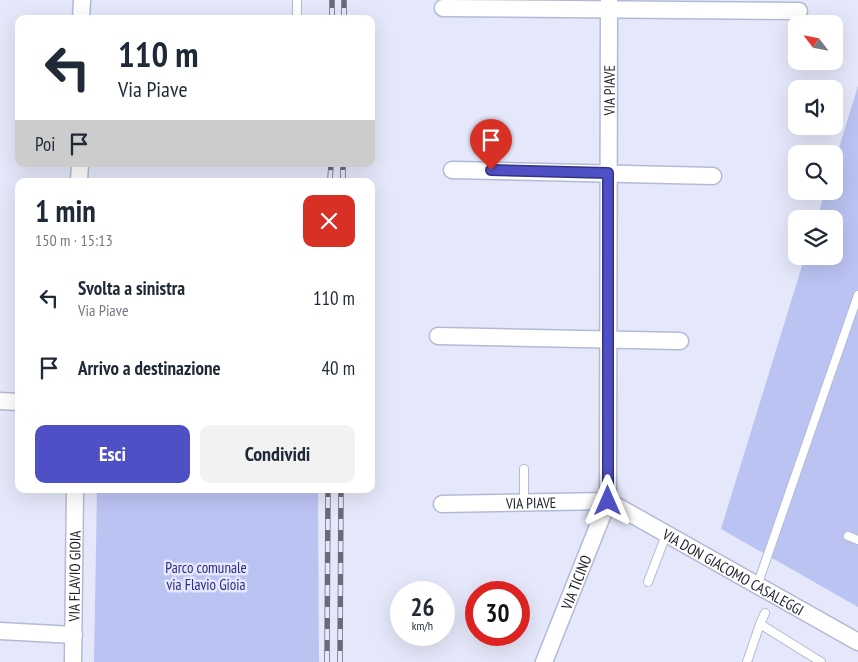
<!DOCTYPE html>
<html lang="it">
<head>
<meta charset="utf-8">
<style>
  body { margin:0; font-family:"PT Sans Narrow",sans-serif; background:#f2f2f3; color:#1f2937; height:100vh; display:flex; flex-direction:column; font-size:19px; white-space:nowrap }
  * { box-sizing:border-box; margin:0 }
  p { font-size:16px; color:#747a83 }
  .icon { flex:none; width:28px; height:28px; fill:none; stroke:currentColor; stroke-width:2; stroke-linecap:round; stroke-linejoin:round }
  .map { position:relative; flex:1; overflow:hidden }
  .side { position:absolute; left:15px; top:178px; width:360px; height:315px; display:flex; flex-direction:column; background:#fff; border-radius:10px; box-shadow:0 5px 20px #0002 }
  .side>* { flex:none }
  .guide { position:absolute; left:15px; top:15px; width:360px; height:152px; border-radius:10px; box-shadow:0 5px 20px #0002; background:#fff; color:#1f2937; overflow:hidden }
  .needle { width:32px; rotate:302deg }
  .buttons { position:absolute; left:788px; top:15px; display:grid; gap:10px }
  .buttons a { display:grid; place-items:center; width:55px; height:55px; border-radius:10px; background:#fff; box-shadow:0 5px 20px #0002; font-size:25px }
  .speed { position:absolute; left:390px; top:581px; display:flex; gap:10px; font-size:25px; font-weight:700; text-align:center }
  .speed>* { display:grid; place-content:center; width:65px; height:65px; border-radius:50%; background:#fff; box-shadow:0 5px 20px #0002; line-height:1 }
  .speed small { font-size:12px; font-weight:400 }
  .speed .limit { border:8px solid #d22; background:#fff; color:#111 }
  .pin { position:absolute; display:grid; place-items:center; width:42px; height:42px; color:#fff; margin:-51px -21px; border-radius:50% 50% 50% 0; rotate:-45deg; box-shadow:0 0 5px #0007 }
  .pin .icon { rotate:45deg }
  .me { position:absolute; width:55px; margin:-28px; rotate:0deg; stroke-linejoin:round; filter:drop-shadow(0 0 4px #0008) }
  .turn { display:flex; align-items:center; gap:18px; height:105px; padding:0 20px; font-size:22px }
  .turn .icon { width:65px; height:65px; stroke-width:2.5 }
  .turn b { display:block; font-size:35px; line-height:42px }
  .then { display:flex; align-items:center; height:48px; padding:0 20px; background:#0003; gap:10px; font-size:19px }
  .round { display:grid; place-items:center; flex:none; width:52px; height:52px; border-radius:10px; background:#f2f2f3 }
  .headline { display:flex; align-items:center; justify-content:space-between; height:85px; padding:0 20px }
  h1 { font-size:30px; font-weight:700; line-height:38px }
  .primary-button { display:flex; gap:10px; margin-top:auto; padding:10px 20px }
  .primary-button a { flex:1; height:58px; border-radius:10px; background:#4f4fc6; color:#fff; font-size:20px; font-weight:700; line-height:58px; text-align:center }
  .primary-button a+a { background:#f2f2f3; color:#1f2937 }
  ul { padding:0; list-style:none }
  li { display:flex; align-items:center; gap:15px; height:70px; padding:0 20px }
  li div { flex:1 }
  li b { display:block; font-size:19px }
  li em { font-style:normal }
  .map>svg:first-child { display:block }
</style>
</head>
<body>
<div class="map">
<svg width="858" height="662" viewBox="0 0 858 662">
  <rect width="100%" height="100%" fill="#e4e8fa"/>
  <g fill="#bbc3f3">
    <polygon points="858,86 858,607 721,529 805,256 834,256 834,219 817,219 825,191 834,191 834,164"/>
    <polygon points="97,489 318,489 319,662 94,662"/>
  </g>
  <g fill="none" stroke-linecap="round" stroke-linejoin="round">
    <g stroke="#b4bad6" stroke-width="10">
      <g id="service">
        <polyline points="297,0 297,19"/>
        <polyline points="524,504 524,469"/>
        <polyline points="848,536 858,540"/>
        <polyline points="648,582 666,535"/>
        <polyline points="757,586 858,295"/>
        <polyline points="760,624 765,613"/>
        <polyline points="747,662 760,624 821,662"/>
      </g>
    </g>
    <g stroke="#b4bad6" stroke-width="19">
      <g id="minor">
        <polyline points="443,8 799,11"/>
        <polyline points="81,19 82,0"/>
        <polyline points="452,170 713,176"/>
        <polyline points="79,181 80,164"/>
        <polyline points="438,336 680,341"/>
        <polyline points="0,401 19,402"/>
        <path id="s1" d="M608,501L858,642"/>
        <path id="s2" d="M442,504L608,501"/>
        <polyline points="0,631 74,635"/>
        <path id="s3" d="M73,662L75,489"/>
        <path id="s4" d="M544,662L608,501L609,0"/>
      </g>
    </g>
    <use href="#service" stroke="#fff" stroke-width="8"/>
    <use href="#minor" stroke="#fff" stroke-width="16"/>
    <g stroke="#696b78" stroke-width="5.5">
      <g id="rail">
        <polyline points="332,19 332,0"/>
        <polyline points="344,19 344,0"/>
        <polyline points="330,181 331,164"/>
        <polyline points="343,181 343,164"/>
        <polyline points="327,662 328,489"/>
        <polyline points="340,662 341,489"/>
      </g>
    </g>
    <use href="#rail" stroke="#e4e8fa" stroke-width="4" stroke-dasharray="11" stroke-linecap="butt"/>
  </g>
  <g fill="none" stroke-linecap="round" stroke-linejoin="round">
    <g stroke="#333381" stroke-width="12">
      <polyline id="route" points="491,170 608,173 608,501"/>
    </g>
    <use href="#route" stroke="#4f4fc6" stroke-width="9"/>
  </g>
  <g text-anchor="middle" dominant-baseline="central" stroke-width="5" stroke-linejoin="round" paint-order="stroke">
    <g font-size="15" fill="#1e1f2a" stroke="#e4e8fa">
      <text stroke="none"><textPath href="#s4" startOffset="584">VIA PIAVE</textPath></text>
      <text stroke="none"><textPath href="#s2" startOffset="89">VIA PIAVE</textPath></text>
      <text stroke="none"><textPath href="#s1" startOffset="144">VIA DON GIACOMO CASALEGGI</textPath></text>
      <text stroke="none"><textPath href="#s3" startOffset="86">VIA FLAVIO GIOIA</textPath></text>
      <text stroke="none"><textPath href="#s4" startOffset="86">VIA TICINO</textPath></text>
    </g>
    <g font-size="15" fill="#2f2b8a" stroke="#e4e8fa">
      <text x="206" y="567">Parco comunale<tspan x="206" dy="17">via Flavio Gioia</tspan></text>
    </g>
  </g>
</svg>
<div class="buttons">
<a><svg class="needle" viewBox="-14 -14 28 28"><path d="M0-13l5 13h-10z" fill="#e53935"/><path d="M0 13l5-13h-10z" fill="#747a83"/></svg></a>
<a><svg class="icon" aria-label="sound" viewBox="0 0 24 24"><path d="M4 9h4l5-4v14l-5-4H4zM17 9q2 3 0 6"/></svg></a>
<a><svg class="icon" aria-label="search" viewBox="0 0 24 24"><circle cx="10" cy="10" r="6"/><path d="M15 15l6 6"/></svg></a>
<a><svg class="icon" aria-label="layers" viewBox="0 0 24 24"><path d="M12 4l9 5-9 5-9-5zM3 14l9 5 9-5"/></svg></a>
</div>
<div class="speed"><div>26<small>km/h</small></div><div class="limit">30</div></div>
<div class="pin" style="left:491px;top:170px;background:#d93025"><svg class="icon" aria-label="arrive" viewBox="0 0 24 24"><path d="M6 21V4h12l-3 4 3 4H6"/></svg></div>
<svg class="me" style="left:608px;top:501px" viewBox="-20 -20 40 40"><path d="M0-17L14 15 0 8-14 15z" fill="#4f4fc6" stroke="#fff" stroke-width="4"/></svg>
<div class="guide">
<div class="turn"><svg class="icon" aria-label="left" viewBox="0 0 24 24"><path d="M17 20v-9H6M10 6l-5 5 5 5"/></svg><div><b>110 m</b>Via Piave</div></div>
<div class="then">Poi<svg class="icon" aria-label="arrive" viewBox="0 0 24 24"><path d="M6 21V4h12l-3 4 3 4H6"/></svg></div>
</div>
<section class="side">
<div class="headline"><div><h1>1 min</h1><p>150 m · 15:13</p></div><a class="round" style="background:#d93025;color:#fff"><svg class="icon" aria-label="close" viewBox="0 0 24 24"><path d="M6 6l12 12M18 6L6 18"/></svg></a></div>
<ul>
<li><svg class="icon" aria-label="left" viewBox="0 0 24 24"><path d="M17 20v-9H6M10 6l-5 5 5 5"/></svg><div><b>Svolta a sinistra</b><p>Via Piave</p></div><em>110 m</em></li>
<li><svg class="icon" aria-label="arrive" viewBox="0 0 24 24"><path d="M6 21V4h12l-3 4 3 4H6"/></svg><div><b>Arrivo a destinazione</b></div><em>40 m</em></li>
</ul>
<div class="primary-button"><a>Esci</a><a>Condividi</a></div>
</section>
</div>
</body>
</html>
